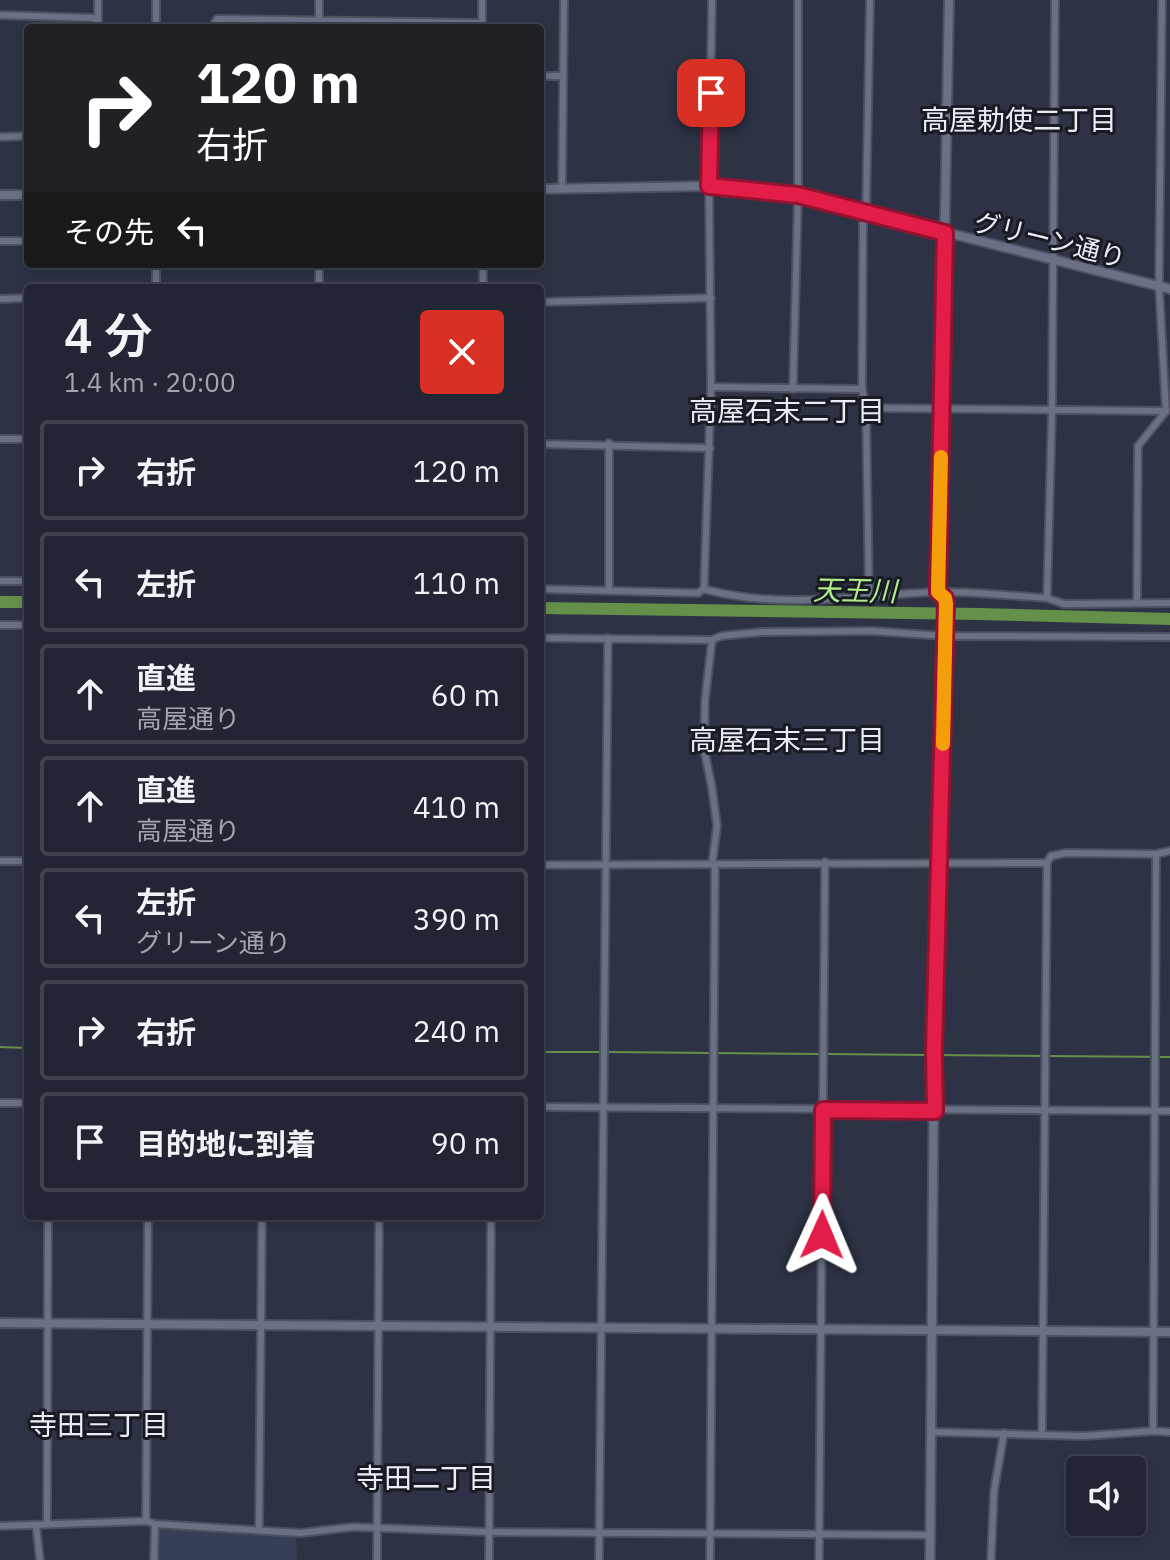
<!DOCTYPE html>
<html lang="ja">
<head>
<meta charset="utf-8">
<style>
  body { margin:0; font-family:"IBM Plex Sans","Noto Sans JP",sans-serif; background:#2a2e3c; color:#f1f3f6; height:100vh; display:flex; flex-direction:column; font-size:30px; white-space:nowrap }
  * { box-sizing:border-box; margin:0 }
  p { font-size:26px; color:#a2a5ac }
  .icon { flex:none; width:44px; height:44px; fill:none; stroke:currentColor; stroke-width:2; stroke-linecap:round; stroke-linejoin:round }
  .map { position:relative; flex:1; overflow:hidden }
  .sheet { position:absolute; left:24px; top:284px; width:520px; height:936px; display:flex; flex-direction:column; background:#222634; border-radius:8px; box-shadow:0 4px 12px #0003,0 0 0 2px #3f434f }
  .sheet>* { flex:none }
  .guide { position:absolute; left:24px; top:24px; width:520px; height:244px; border-radius:8px; box-shadow:0 4px 12px #0003,0 0 0 2px #3f434f; background:#202124; color:#fff; overflow:hidden }
  .fabs { position:absolute; left:1066px; top:1456px; display:grid; gap:16px }
  .fabs a { display:grid; place-items:center; width:80px; height:80px; border-radius:8px; background:#222634; box-shadow:0 4px 12px #0003,0 0 0 2px #3f434f; font-size:40px }
  .pin { position:absolute; display:grid; place-items:center; width:68px; height:68px; color:#fff; margin:-34px; border-radius:16px; box-shadow:0 4px 12px #0006 }
  .me { position:absolute; width:88px; margin:-44px; rotate:1deg; stroke-linejoin:round; filter:drop-shadow(0 0 6px #0008) }
  .turn { display:flex; align-items:center; gap:28px; height:168px; padding:0 40px; font-size:36px }
  .turn .icon { width:104px; height:104px; stroke-width:2.5 }
  .turn b { display:block; font-size:56px; line-height:68px }
  .then { display:flex; align-items:center; height:76px; padding:0 40px; background:#0003; gap:16px; font-size:30px }
  .round { display:grid; place-items:center; flex:none; width:84px; height:84px; border-radius:8px; background:#2a2e3c }
  .headline { display:flex; align-items:center; justify-content:space-between; height:136px; padding:0 40px }
  h1 { font-size:48px; font-weight:600; line-height:60px }
  ul { padding:0; list-style:none }
  li { display:flex; align-items:center; gap:24px; height:100px; margin:0 16px 12px; padding:0 24px; border:4px solid #3f434f; border-radius:8px }
  li div { flex:1 }
  li b { display:block; font-size:30px }
  li em { font-style:normal }
  .map>svg:first-child { display:block }
</style>
</head>
<body>
<div class="map">
<svg width="1170" height="1560" viewBox="0 0 1170 1560">
  <rect width="100%" height="100%" fill="#2d3345"/>
  <polygon fill="#363f55" points="157,1528 296,1536 297,1560 156,1560"/>
  <g fill="none" stroke-linecap="round" stroke-linejoin="round">
    <g stroke="#65904a" stroke-width="2">
      <polyline points="0,1047 28,1048"/>
      <polyline points="540,1052 601,1052"/>
      <polyline points="607,1052 821,1054"/>
      <polyline points="827,1054 929,1055"/>
      <polyline points="935,1055 1170,1057"/>
    </g>
    <g stroke="#65904a" stroke-width="12">
      <polyline points="0,602 28,602"/>
      <polyline points="540,608 979,614 1170,619"/>
    </g>
    <g stroke="#4d5160" stroke-width="10">
      <g id="minor">
        <polyline points="319,0 319,28"/>
        <polyline points="482,0 482,28"/>
        <polyline points="0,15 94,18 98,21"/>
        <polyline points="98,28 98,0"/>
        <polyline points="156,28 156,0"/>
        <polyline points="212,28 217,19 482,23"/>
        <polyline points="540,76 563,76"/>
        <polyline points="0,137 28,136"/>
        <polyline points="562,189 564,0"/>
        <polyline points="0,241 28,241"/>
        <polyline points="156,264 156,288"/>
        <polyline points="319,264 319,288"/>
        <polyline points="483,288 483,264"/>
        <polyline points="0,299 28,298"/>
        <polyline points="540,302 711,298"/>
        <polyline points="711,387 862,389"/>
        <polyline points="793,389 798,195 798,0"/>
        <polyline points="866,408 1166,411"/>
        <polyline points="0,439 28,439"/>
        <polyline points="540,444 710,448"/>
        <polyline points="0,581 28,581"/>
        <path d="M540,589L698,593L704,589C779,610 859,595 937,592C973,591 1011,596 1047,598L1064,604L1170,603"/>
        <polyline points="704,589 711,387 709,186 712,0"/>
        <polyline points="609,591 609,443"/>
        <polyline points="869,598 866,408 862,389 863,224 866,213 870,0"/>
        <polyline points="1047,598 1052,410 1055,0"/>
        <polyline points="1137,603 1138,446 1166,411 1159,286 1162,0"/>
        <polyline points="0,625 28,625"/>
        <polyline points="540,638 712,640 721,636 762,632 872,631 945,636 1170,637"/>
        <polyline points="0,861 28,861"/>
        <polyline points="540,865 1047,863 1051,856 1066,853 1156,854 1170,851"/>
        <polyline points="712,865 717,826 712,788 704,749 705,700 712,640"/>
        <polyline points="0,1103 28,1103"/>
        <polyline points="540,1107 1170,1111"/>
        <polyline points="1153,1431 1156,854"/>
        <polyline points="932,1432 1084,1436 1153,1431 1170,1432"/>
        <polyline points="1042,1434 1047,863"/>
        <polyline points="146,1521 148,1216"/>
        <polyline points="47,1524 48,1216"/>
        <polyline points="36,1525 40,1560"/>
        <polyline points="0,1526 146,1521 155,1524 300,1533 353,1527 489,1532 930,1535"/>
        <polyline points="259,1529 262,1216"/>
        <polyline points="154,1560 155,1524"/>
        <polyline points="377,1560 379,1216"/>
        <polyline points="489,1560 491,1216"/>
        <polyline points="599,1560 608,638"/>
        <polyline points="710,1560 715,865"/>
        <polyline points="819,1560 825,862"/>
        <polyline points="991,1560 994,1491 1004,1433"/>
      </g>
    </g>
    <g stroke="#4d5160" stroke-width="12">
      <g id="tertiary">
        <polyline points="540,189 709,186 798,195 1170,289"/>
        <polyline points="0,195 28,195"/>
        <polyline points="0,1323 1170,1332"/>
        <polyline points="930,1560 934,1049 946,604 945,598 938,592 949,0"/>
      </g>
    </g>
    <use href="#minor" stroke="#6a7185" stroke-width="6"/>
    <use href="#tertiary" stroke="#6a7185" stroke-width="8"/>
  </g>
  <g fill="none" stroke-linecap="round" stroke-linejoin="round">
    <g stroke="#92132f" stroke-width="20">
      <polyline id="route" points="711,93 709,186 798,195 945,233 938,592 945,598 946,604 934,1049 935,1111 823,1110 822,1235"/>
    </g>
    <use href="#route" stroke="#e11d48" stroke-width="14"/>
    <polyline stroke="#f59e0b" stroke-width="14" points="941,457 938,592 945,598 946,604 943,744"/>
  </g>
  <g text-anchor="middle" dominant-baseline="central" stroke-width="6" stroke-linejoin="round" paint-order="stroke">
    <g font-size="26" fill="#e8ecf7" stroke="#191b23">
      <text transform="translate(1050 239) rotate(14)">グリーン通り</text>
    </g>
    <g font-size="28" fill="#e8ecf7" stroke="#191b23">
      <text x="1019" y="119">高屋勅使二丁目</text>
      <text x="787" y="410">高屋石末二丁目</text>
      <text x="787" y="739">高屋石末三丁目</text>
      <text x="99" y="1424">寺田三丁目</text>
      <text x="426" y="1477">寺田二丁目</text>
    </g>
    <g font-size="28" font-style="italic" fill="#b0eb8c" stroke="#191b23">
      <text transform="translate(855 590) rotate(1)">天王川</text>
    </g>
  </g>
</svg>
<div class="fabs">
<a><svg class="icon" aria-label="sound" viewBox="0 0 24 24"><path d="M4 9h4l5-4v14l-5-4H4zM17 9q2 3 0 6"/></svg></a>
</div>
<div class="pin" style="left:711px;top:93px;background:#d93025"><svg class="icon" aria-label="arrive" viewBox="0 0 24 24"><path d="M6 21V4h12l-3 4 3 4H6"/></svg></div>
<svg class="me" style="left:822px;top:1235px" viewBox="-20 -20 40 40"><path d="M0-17L14 15 0 8-14 15z" fill="#e11d48" stroke="#fff" stroke-width="4"/></svg>
<div class="guide">
<div class="turn"><svg class="icon" aria-label="right" viewBox="0 0 24 24"><path d="M7 20v-9h11M14 6l5 5-5 5"/></svg><div><b>120 m</b>右折</div></div>
<div class="then">その先<svg class="icon" aria-label="left" viewBox="0 0 24 24"><path d="M17 20v-9H6M10 6l-5 5 5 5"/></svg></div>
</div>
<section class="sheet">
<div class="headline"><div><h1>4 分</h1><p>1.4 km · 20:00</p></div><a class="round" style="background:#d93025;color:#fff"><svg class="icon" aria-label="close" viewBox="0 0 24 24"><path d="M6 6l12 12M18 6L6 18"/></svg></a></div>
<ul>
<li><svg class="icon" aria-label="right" viewBox="0 0 24 24"><path d="M7 20v-9h11M14 6l5 5-5 5"/></svg><div><b>右折</b></div><em>120 m</em></li>
<li><svg class="icon" aria-label="left" viewBox="0 0 24 24"><path d="M17 20v-9H6M10 6l-5 5 5 5"/></svg><div><b>左折</b></div><em>110 m</em></li>
<li><svg class="icon" aria-label="ahead" viewBox="0 0 24 24"><path d="M12 20V5M6 11l6-6 6 6"/></svg><div><b>直進</b><p>高屋通り</p></div><em>60 m</em></li>
<li><svg class="icon" aria-label="ahead" viewBox="0 0 24 24"><path d="M12 20V5M6 11l6-6 6 6"/></svg><div><b>直進</b><p>高屋通り</p></div><em>410 m</em></li>
<li><svg class="icon" aria-label="left" viewBox="0 0 24 24"><path d="M17 20v-9H6M10 6l-5 5 5 5"/></svg><div><b>左折</b><p>グリーン通り</p></div><em>390 m</em></li>
<li><svg class="icon" aria-label="right" viewBox="0 0 24 24"><path d="M7 20v-9h11M14 6l5 5-5 5"/></svg><div><b>右折</b></div><em>240 m</em></li>
<li><svg class="icon" aria-label="arrive" viewBox="0 0 24 24"><path d="M6 21V4h12l-3 4 3 4H6"/></svg><div><b>目的地に到着</b></div><em>90 m</em></li>
</ul>
</section>
</div>
</body>
</html>
